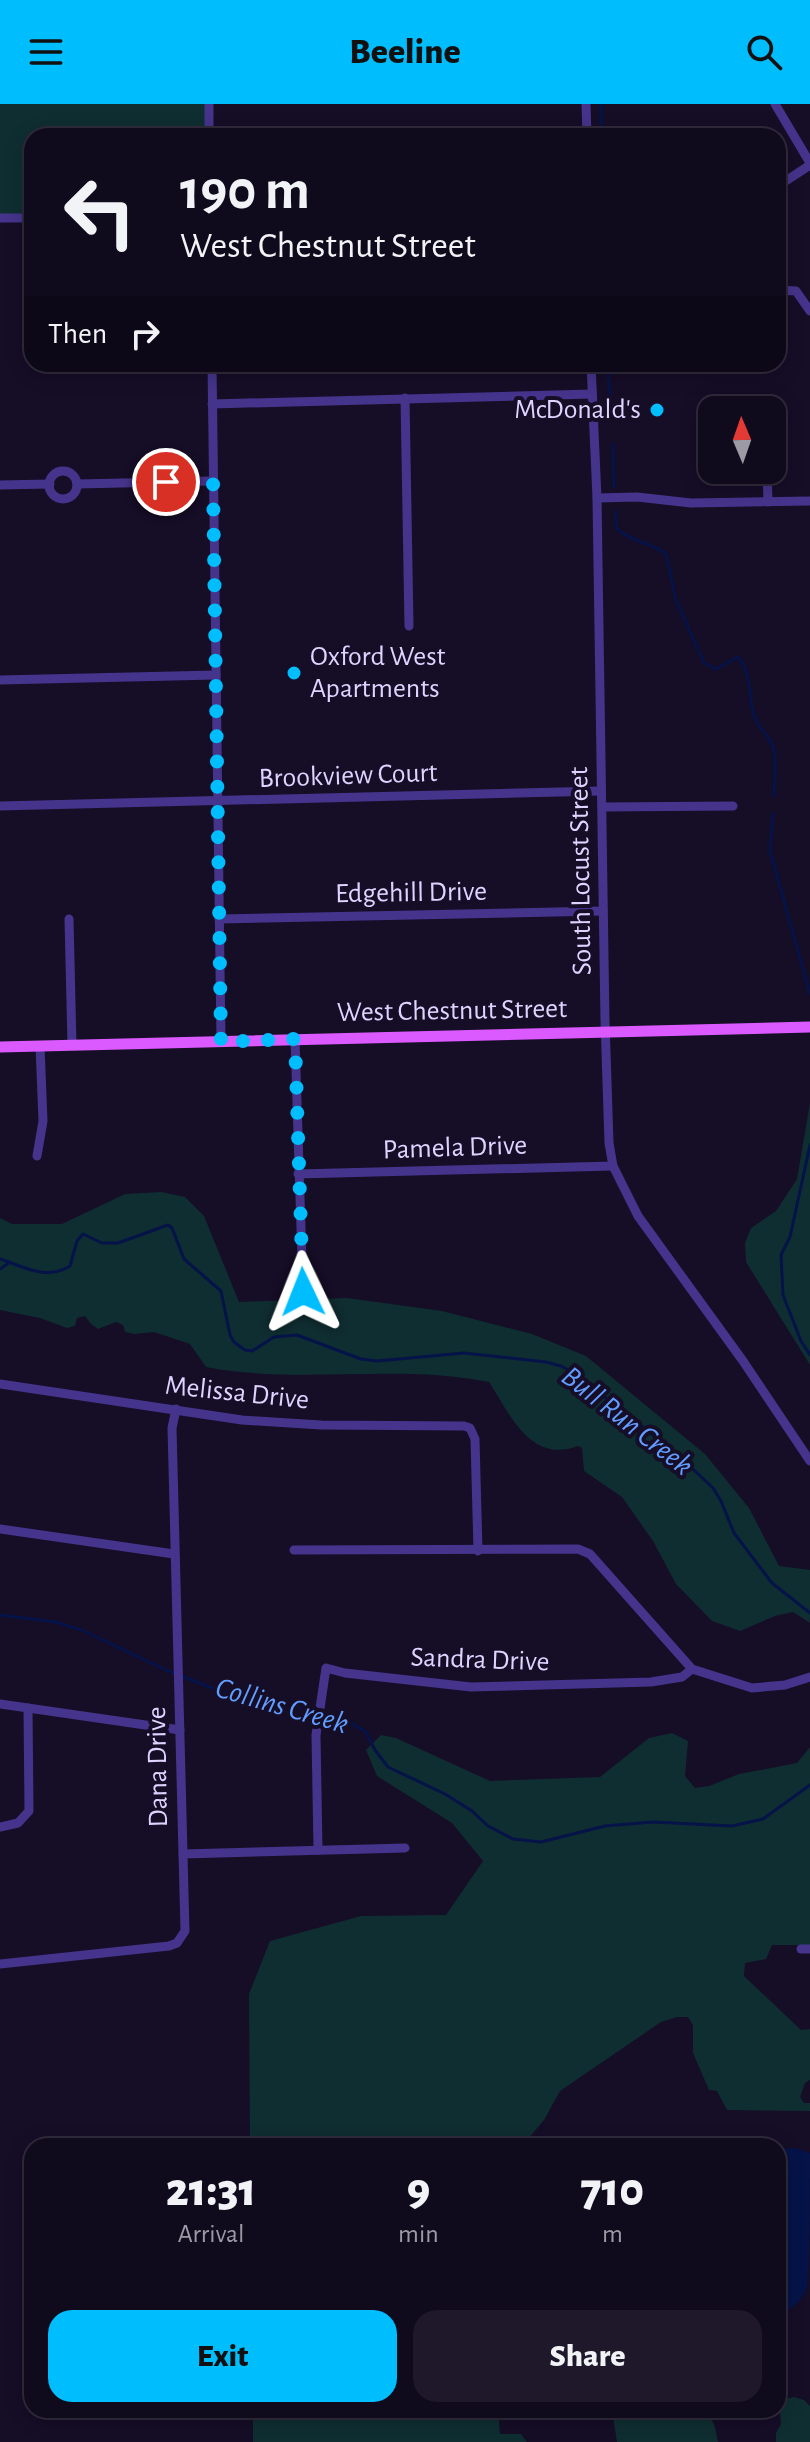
<!DOCTYPE html>
<html lang="en">
<head>
<meta charset="utf-8">
<style>
  body { margin:0; font-family:"Alegreya Sans",sans-serif; background:#1e182a; color:#f1f3f6; height:100vh; display:flex; flex-direction:column; font-size:30px; white-space:nowrap }
  * { box-sizing:border-box; margin:0 }
  p { font-size:26px; color:#9c9aa4 }
  .icon { flex:none; width:44px; height:44px; fill:none; stroke:currentColor; stroke-width:2; stroke-linecap:round; stroke-linejoin:round }
  .map { position:relative; flex:1; overflow:hidden }
  .side { position:absolute; left:24px; top:2034px; width:762px; height:280px; display:flex; flex-direction:column; background:#100a1d; border-radius:24px; box-shadow:0 4px 20px #0003,0 0 0 2px #302b3b }
  .side>* { flex:none }
  .hud { position:absolute; left:24px; top:24px; width:762px; height:244px; border-radius:24px; box-shadow:0 4px 20px #0003,0 0 0 2px #302b3b; background:#100a1d; color:#f1f3f6; overflow:hidden }
  .needle { width:52px; rotate:358deg }
  .tools { position:absolute; left:698px; top:292px; display:grid; gap:16px }
  .tools a { display:grid; place-items:center; width:88px; height:88px; border-radius:16px; background:#100a1d; box-shadow:0 4px 20px #0003,0 0 0 2px #302b3b; font-size:40px }
  .pin { position:absolute; display:grid; place-items:center; width:68px; height:68px; color:#fff; margin:-34px; border:4px solid #fff; border-radius:50%; box-shadow:0 2px 8px #0007 }
  .me { position:absolute; width:88px; margin:-44px; rotate:358deg; stroke-linejoin:round; filter:drop-shadow(0 0 6px #0008) }
  .turn { display:flex; align-items:center; gap:28px; height:168px; padding:0 24px; font-size:36px }
  .turn .icon { width:104px; height:104px; stroke-width:2.5 }
  .turn b { display:block; font-size:56px; line-height:68px }
  .then { display:flex; align-items:center; height:76px; padding:0 24px; background:#0003; gap:16px; font-size:30px }
  .eta { display:flex; justify-content:space-evenly; align-items:center; height:136px; text-align:center }
  .eta b { font-size:48px; font-weight:800; line-height:56px }
  .cta { display:flex; gap:16px; margin-top:auto; padding:16px 24px }
  .cta a { flex:1; height:92px; border-radius:24px; background:#00bdfe; color:#111; font-size:32px; font-weight:800; line-height:92px; text-align:center }
  .cta a+a { background:#1e182a; color:#f1f3f6 }
  header { display:flex; justify-content:space-between; align-items:center; height:104px; padding:0 24px; background:#00bdfe; color:#111; font-size:36px; font-weight:800 }
  .map>svg:first-child { display:block }
</style>
</head>
<body>
<header><svg class="icon" aria-label="menu" viewBox="0 0 24 24"><path d="M4 6h16M4 12h16M4 18h16"/></svg>Beeline<svg class="icon" aria-label="search" viewBox="0 0 24 24"><circle cx="10" cy="10" r="6"/><path d="M15 15l6 6"/></svg></header>
<div class="map">
<svg width="810" height="2338" viewBox="0 0 810 2338">
  <rect width="100%" height="100%" fill="#160d27"/>
  <g fill="#0f2e32">
    <polygon points="0,0 209,0 209,32 32,32 32,114 0,114"/>
    <polygon points="810,999 810,1261 746,1158 745,1139 751,1124 776,1107 797,1075"/>
    <path d="M161,1088L185,1093L204,1112L239,1198L347,1194L442,1207L532,1230L586,1252L705,1350L749,1404L779,1462L810,1466V1519L793,1508L775,1512L740,1527L712,1517L676,1480L653,1437L622,1393L584,1367L582,1344L578,1342C530,1360 510,1310 489,1278C396,1259 299,1281 206,1263L190,1240L154,1228L134,1230L125,1228L123,1221L116,1218L98,1225L91,1220L85,1212L77,1214L75,1222L67,1224L40,1214L0,1206V1114L12,1120H62L125,1090Z"/>
    <polygon points="672,1629 688,1637 685,1672 695,1684 709,1682 739,1670 797,1659 810,1643 810,1841 772,1841 766,1855 745,1859 744,1872 801,1926 810,1925 810,1976 805,1979 800,1993 804,1999 810,1999 810,2007 727,2006 717,1987 709,1986 693,1949 693,1921 688,1913 677,1913 661,1918 560,1987 544,2016 522,2042 250,2042 249,1890 270,1837 361,1812 446,1811 483,1757 452,1719 377,1672 366,1646 381,1631 396,1634 490,1677 600,1673 649,1634"/>
    <polygon points="794,2293 804,2296 810,2302 810,2338 776,2338 776,2329 781,2320 779,2300 785,2295"/>
    <polygon points="253,2306 498,2306 500,2330 521,2330 527,2338 253,2338"/>
    <path d="M612,2306C635,2306 692,2300 709,2314C716,2319 716,2330 718,2338H617Z"/>
  </g>
  <path fill="#051348" d="M796,2044L810,2049C810,2083 810,2153 807,2183C803,2194 797,2202 787,2206L783,2205L778,2197V2045Z"/>
  <g fill="none" stroke-linecap="round" stroke-linejoin="round">
    <g stroke="#051348" stroke-width="3">
      <polyline points="601,0 601,32"/>
      <polyline points="607,261 613,314"/>
      <polyline points="613,340 614,383"/>
      <path d="M615,408L617,425C632,438 650,438 666,450L676,496L704,559L716,565L738,553C754,571 746,599 758,620C764,630 772,635 774,647C777,661 774,677 774,692"/>
      <polyline points="773,710 770,747 810,890"/>
      <polyline points="810,1041 790,1133 781,1151 783,1191 801,1237 810,1251"/>
      <path d="M0,1155C25,1163 46,1177 70,1162L77,1137L83,1130L102,1139H118L168,1121L172,1124L184,1155L221,1187L230,1231L234,1238L245,1246L252,1247L274,1233L297,1231L361,1255L377,1257L464,1249L546,1258L561,1262L574,1269L676,1349L713,1384L721,1397L734,1429L772,1479L810,1509"/>
      <polyline points="0,1165 10,1158"/>
      <polyline points="0,1511 55,1518 82,1526 166,1566 222,1588 256,1592 326,1609 349,1618 366,1628 375,1646 388,1663 445,1690 472,1707 488,1722 513,1735 541,1738 605,1722 653,1718 732,1722 763,1715 810,1681"/>
    </g>
    <g stroke="#45348b" stroke-width="9">
      <polyline points="209,0 209,32"/>
      <polyline points="586,0 587,32"/>
      <polyline points="775,0 810,59"/>
      <polyline points="778,82 810,61"/>
      <polyline points="0,114 32,114"/>
      <polyline points="778,186 796,187 810,207"/>
      <polyline points="212,260 221,938"/>
      <polyline points="591,260 597,394 605,917 609,1039 613,1062 638,1112 743,1257 810,1357"/>
      <polyline points="405,294 409,522"/>
      <polyline points="212,300 592,290"/>
      <polyline points="767,366 768,398"/>
      <circle cx="63" cy="381" r="14"/>
      <polyline points="77,380 213,377"/>
      <polyline points="0,381 50,380"/>
      <polyline points="597,394 637,393 691,399 810,397"/>
      <polyline points="0,576 216,571"/>
      <polyline points="0,702 601,687"/>
      <polyline points="602,703 733,702"/>
      <polyline points="69,815 72,941"/>
      <polyline points="219,815 603,807"/>
      <polyline points="295,935 303,1188"/>
      <polyline points="37,1052 43,1017 40,942"/>
      <polyline points="298,1070 613,1062"/>
      <polyline points="0,1280 242,1316 321,1321 464,1322 470,1324 475,1335 478,1447"/>
      <polyline points="0,1425 174,1450"/>
      <polyline points="294,1446 578,1445 590,1450 692,1565 752,1584 785,1581 810,1573"/>
      <polyline points="0,1600 180,1626"/>
      <polyline points="0,1723 18,1719 29,1707 28,1604"/>
      <polyline points="318,1746 316,1631 326,1564 345,1569 471,1583 651,1578 682,1573 692,1565"/>
      <polyline points="183,1750 405,1744"/>
      <polyline points="801,1845 810,1845"/>
      <polyline points="0,1860 169,1842 177,1839 185,1827 172,1324 176,1305"/>
    </g>
    <polyline stroke="#db5aff" stroke-width="11" points="0,943 810,923"/>
  </g>
  <g fill="none" stroke-linecap="round" stroke-linejoin="round">
    <polyline stroke="#00bdfe" stroke-width="14" stroke-dasharray="0 25.2" points="166,378 213,377 221,938 295,935 303,1188"/>
  </g>
  <g fill="#00bdfe" stroke="#160d27" stroke-width="3">
    <circle cx="657" cy="306" r="8"/>
    <circle cx="294" cy="569" r="8"/>
  </g>
  <g text-anchor="middle" dominant-baseline="central" stroke-width="8" stroke-linejoin="round" paint-order="stroke">
    <g font-size="28" fill="#dfd3ff" stroke="#160d27" text-anchor="end">
      <text x="641" y="306">McDonald's</text>
      <text x="310" y="553" text-anchor="start">Oxford West<tspan x="310" dy="32">Apartments</tspan></text>
    </g>
    <g font-size="28" fill="#dfd3ff" stroke="#160d27">
      <text transform="translate(348 672) rotate(-2)">Brookview Court</text>
      <text transform="translate(581 767) rotate(-91)">South Locust Street</text>
      <text transform="translate(411 789) rotate(-1)">Edgehill Drive</text>
      <text transform="translate(452 907) rotate(-1)">West Chestnut Street</text>
      <text transform="translate(455 1044) rotate(-2)">Pamela Drive</text>
      <text transform="translate(237 1289) rotate(6)">Melissa Drive</text>
      <text transform="translate(480 1556) rotate(2)">Sandra Drive</text>
      <text transform="translate(158 1663) rotate(-91)">Dana Drive</text>
    </g>
    <g font-size="30" font-style="italic" fill="#619dff" stroke="#160d27">
      <text transform="translate(627 1317) rotate(38)">Bull Run Creek</text>
      <text transform="translate(282 1602) rotate(16)">Collins Creek</text>
    </g>
  </g>
</svg>
<div class="tools">
<a><svg class="needle" viewBox="-14 -14 28 28"><path d="M0-13l5 13h-10z" fill="#e53935"/><path d="M0 13l5-13h-10z" fill="#9c9aa4"/></svg></a>
</div>
<div class="pin" style="left:166px;top:378px;background:#d93025"><svg class="icon" aria-label="arrive" viewBox="0 0 24 24"><path d="M6 21V4h12l-3 4 3 4H6"/></svg></div>
<svg class="me" style="left:303px;top:1188px" viewBox="-20 -20 40 40"><path d="M0-17L14 15 0 8-14 15z" fill="#00bdfe" stroke="#fff" stroke-width="4"/></svg>
<div class="hud">
<div class="turn"><svg class="icon" aria-label="left" viewBox="0 0 24 24"><path d="M17 20v-9H6M10 6l-5 5 5 5"/></svg><div><b>190 m</b>West Chestnut Street</div></div>
<div class="then">Then<svg class="icon" aria-label="right" viewBox="0 0 24 24"><path d="M7 20v-9h11M14 6l5 5-5 5"/></svg></div>
</div>
<section class="side">
<div class="eta">
<div><b>21:31</b><p>Arrival</p></div>
<div><b>9</b><p>min</p></div>
<div><b>710</b><p>m</p></div>
</div>
<div class="cta"><a>Exit</a><a>Share</a></div>
</section>
</div>
</body>
</html>
